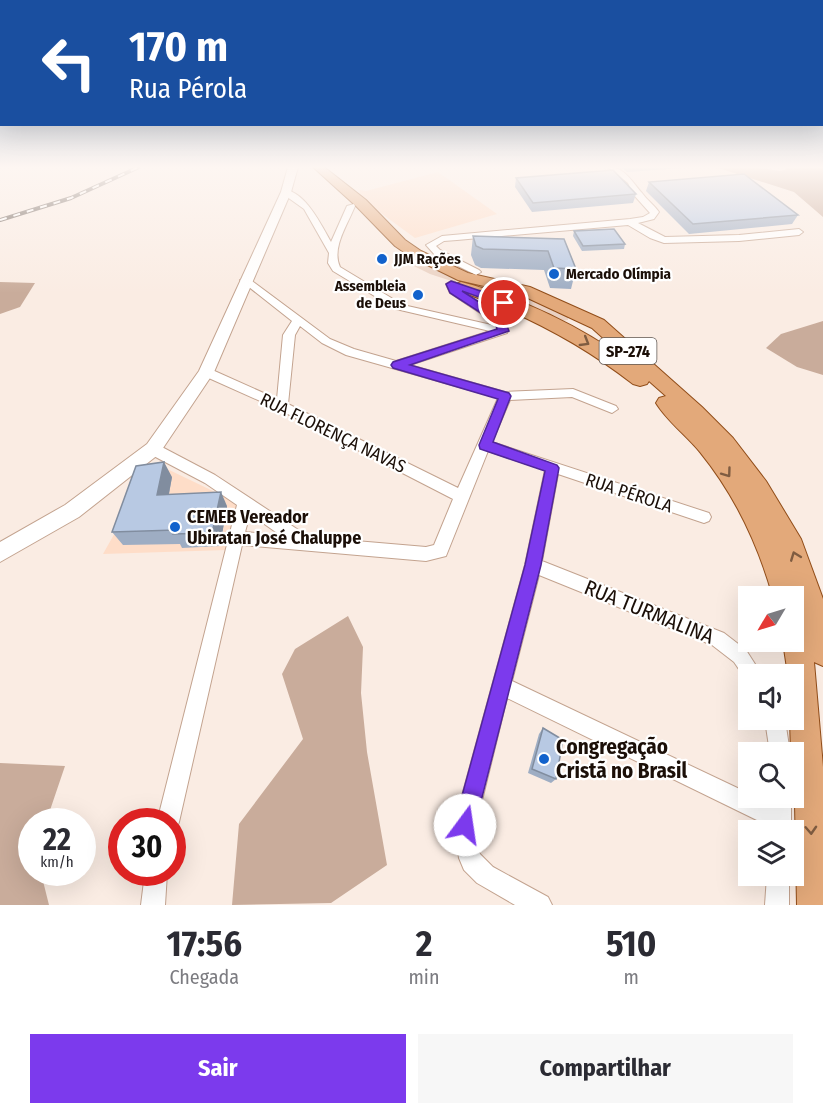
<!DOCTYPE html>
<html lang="pt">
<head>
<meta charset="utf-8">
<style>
  body { margin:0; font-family:"Fira Sans Condensed",sans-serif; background:#f7f7f7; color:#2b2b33; height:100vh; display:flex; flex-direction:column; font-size:22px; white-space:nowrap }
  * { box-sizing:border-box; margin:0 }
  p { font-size:20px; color:#7c7c81 }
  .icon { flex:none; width:33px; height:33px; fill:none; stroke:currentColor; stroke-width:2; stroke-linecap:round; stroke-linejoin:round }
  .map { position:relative; height:905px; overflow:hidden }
  .details { display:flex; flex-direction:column; background:#fff; flex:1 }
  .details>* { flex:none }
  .hud { position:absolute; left:0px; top:0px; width:824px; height:126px; box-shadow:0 6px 24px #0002; background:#1a4fa0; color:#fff; overflow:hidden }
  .needle { width:39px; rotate:232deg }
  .fabs { position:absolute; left:738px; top:586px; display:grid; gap:12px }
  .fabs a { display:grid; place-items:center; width:66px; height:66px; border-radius:0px; background:#fff; box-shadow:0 6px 24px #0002; font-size:30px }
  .speed { position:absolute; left:18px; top:808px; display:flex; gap:12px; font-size:30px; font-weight:700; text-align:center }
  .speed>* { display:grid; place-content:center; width:78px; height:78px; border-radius:50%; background:#fff; box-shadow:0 6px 24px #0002; line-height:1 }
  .speed small { font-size:15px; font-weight:400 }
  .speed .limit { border:9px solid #d22; background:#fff; color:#111 }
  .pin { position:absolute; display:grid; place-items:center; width:51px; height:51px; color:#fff; margin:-26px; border:3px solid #fff; border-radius:50%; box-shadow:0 2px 6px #0007 }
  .me { position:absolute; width:66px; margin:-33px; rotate:14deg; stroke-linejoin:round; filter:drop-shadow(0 0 4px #0008) }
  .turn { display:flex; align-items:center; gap:21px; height:126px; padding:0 30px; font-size:27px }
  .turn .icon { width:78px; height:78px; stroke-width:2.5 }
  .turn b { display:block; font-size:42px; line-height:51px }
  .eta { display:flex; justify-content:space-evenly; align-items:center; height:102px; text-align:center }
  .eta b { font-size:36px; font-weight:700; line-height:42px }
  .cta { display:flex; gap:12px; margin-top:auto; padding:12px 30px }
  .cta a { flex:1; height:69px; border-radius:0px; background:#7c3aed; color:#fff; font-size:24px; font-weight:700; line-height:69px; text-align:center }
  .cta a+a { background:#f7f7f7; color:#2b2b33 }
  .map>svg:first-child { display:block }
</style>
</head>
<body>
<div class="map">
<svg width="823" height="905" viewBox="0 0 823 905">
  <rect width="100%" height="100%" fill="#faece3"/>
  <g fill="#feddc8">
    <polygon points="438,172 497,214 415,238 359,197 360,190 366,191"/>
    <polygon points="163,467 238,503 226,550 103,554 148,474"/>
  </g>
  <polygon fill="#ead1c2" points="412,259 504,289 568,315 568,320 560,321 476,289 430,274 406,262 406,260"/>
  <g fill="#c9ac9b">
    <polygon points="715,167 753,167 780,171 787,169 787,167 823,167 823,217 794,192"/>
    <polygon points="0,282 35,283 20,307 0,314"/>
    <polygon points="823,321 823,375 797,367 766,348 781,334"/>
    <polygon points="348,616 363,647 361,693 367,752 387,865 331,903 232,905 239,824 303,739 282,674 295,649"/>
    <polygon points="0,763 65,766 46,822 32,822 32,873 41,873 49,905 0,905"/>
  </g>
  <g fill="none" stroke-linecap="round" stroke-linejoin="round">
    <g stroke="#c3a38f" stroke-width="2">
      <g id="street">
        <path d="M608,167C625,167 632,182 642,193C647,200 654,205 659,212L654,219L638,223L665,237L739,235L799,229L803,232L799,235L739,241L664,243L650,238L628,225L457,240L444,241L436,246L440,250L479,270L481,272L476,275L434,254L426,245L442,236L630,219L643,217L650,213L633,194L628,183Z"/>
        <path d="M283,190C304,189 322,226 331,242L347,206L354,204L355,206C348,224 331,248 340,267L403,305L496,326L495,323L450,293L446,284L451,281L455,282L458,289L504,319L508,331L507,333L410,365L505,392L573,389L616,406L618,409L612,413L572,397L510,400L492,442L709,513L711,517L709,521L704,523L558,474L542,561L724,633L746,650L762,675H748V682L747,681L734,662L712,645L539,575L512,681L748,793V798H758L770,804L771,798H791V831H769V826L507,698L476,825L478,849L480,854L493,867L548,897L552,905H515L477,883L464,870L459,858L454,825L525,565L545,470L488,451L446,556L426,561L242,545L179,822L176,830L172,831V822H157L237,505L205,483L148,453L146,449L148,445H158L215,475L309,537L426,547L434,545L453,499L278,409L202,375L200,372L202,369H210L277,399L283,335L292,321L240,280L248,278L330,339L354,349L396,361L490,331L396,309L333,271L328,263L329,253L304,209L283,194ZM300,326L322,343L346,355L498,398L458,488L288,404L295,335ZM250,514L280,535L245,532Z"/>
        <polygon points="765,720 785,720 790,753 770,753"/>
        <polygon points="145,873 167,873 165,905 141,905"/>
        <polygon points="767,876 789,876 789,905 765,905"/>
      </g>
    </g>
    <g stroke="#c3a38f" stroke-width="2">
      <polygon id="secondary" points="288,167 298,167 291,192 214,372 159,454 79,517 0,562 0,542 65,505 147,444 199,371 281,192"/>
    </g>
    <g stroke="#914d19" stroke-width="2">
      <path id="primary" d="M313,167H324L366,200L405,240L421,251L468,273L530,287L604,320L702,407L733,438L766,481L801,539L823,599V666L814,662L823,767V905H797L794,753H791L790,720H794V675H788L783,642H794V613L802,616L798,600L794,606V597H773C758,544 735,495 700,452C686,435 667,421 656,403L659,398L666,396L649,381L647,384L640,386L633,384C579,342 521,312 456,290L453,287L456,284L461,282C520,297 582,327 631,363L592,328L519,294L458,280L411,257L395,246L356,206Z"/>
    </g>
    <use href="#street" fill="#fff" fill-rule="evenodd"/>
    <use href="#secondary" fill="#fff" fill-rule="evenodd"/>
    <use href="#primary" fill="#e3a97a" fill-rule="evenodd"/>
    <g stroke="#63564e" stroke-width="4">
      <polyline id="rail" points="0,220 71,198 139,167"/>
    </g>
    <use href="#rail" stroke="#fff" stroke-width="2" stroke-dasharray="7" stroke-linecap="butt"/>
  </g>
  <g fill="#9eadc3">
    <polygon points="501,167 527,167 502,168"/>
    <polygon points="621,167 684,167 683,168 627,172"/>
    <polygon points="516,178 636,194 633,203 532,212 515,187"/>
    <polygon points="649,182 798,215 792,224 689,234 646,191"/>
    <polygon points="574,231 625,244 624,249 582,251 573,236"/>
    <polygon points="473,236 564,239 576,269 571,289 550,288 544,270 481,268 475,265 471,255"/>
    <polygon points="172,477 169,494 227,506 220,546 182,548 180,544 123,545 112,532"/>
    <polygon points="543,728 556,779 551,783 528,773 539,734"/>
  </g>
  <g fill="#818d9f">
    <polygon points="164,462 172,477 166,509 157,495"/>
    <polygon points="221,492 227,506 220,546 212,533"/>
  </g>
  <g fill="#b8c9e3" stroke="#818d9f" stroke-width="1.5">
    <polygon points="613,170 636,194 533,203 516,178"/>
    <polygon points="744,174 798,215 693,224 649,182"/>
    <polygon points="614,229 625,244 583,246 574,231"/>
    <polygon points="473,236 564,239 576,269 554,268 548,251 483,249 476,246"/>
    <polygon points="164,462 157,495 221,492 212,533 173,534 175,530 112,532 136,466"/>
    <polygon points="543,728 563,740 556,779 532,769"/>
  </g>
  <defs><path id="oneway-chevron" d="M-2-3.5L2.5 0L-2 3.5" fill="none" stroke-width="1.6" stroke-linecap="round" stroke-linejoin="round" transform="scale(1.5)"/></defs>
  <g stroke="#7f5c41">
    <use href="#oneway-chevron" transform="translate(585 342) rotate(31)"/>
    <use href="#oneway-chevron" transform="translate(727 473) rotate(54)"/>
    <use href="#oneway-chevron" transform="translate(795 556) rotate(-111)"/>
    <use href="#oneway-chevron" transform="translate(811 830) rotate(87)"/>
  </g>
  <linearGradient id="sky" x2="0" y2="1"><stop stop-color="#8ea4bd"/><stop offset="0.57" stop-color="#fdf6f2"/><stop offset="1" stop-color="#fdf6f2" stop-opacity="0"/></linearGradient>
  <rect width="823" height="293" fill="url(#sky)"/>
  <polygon fill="#7c3aed" stroke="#51269a" stroke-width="1.5" points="451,281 507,300 509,303 504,306 462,291 504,318 509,331 410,365 509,393 511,396 493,442 557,465 559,468 541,565 475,825 472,833 465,836 457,833 454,825 525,565 545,471 480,449 479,445 498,399 393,368 391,365 393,362 497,329 495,322 450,293 446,284"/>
  <g fill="#1262cc" stroke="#fff" stroke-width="2">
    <circle cx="382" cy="259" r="6"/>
    <circle cx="554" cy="274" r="6"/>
    <circle cx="418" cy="295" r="6"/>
    <circle cx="175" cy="527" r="6"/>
    <circle cx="544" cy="759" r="6"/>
  </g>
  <g text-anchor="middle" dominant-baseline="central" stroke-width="4.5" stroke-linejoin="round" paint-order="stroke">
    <g font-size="15" font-weight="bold" fill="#1b0f08" stroke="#fff" text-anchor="start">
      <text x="394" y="259">JJM Rações</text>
      <text x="566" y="274">Mercado Olímpia</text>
      <text x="406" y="286" text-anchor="end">Assembleia<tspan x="406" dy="17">de Deus</tspan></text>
    </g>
    <rect fill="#fff" stroke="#5f5752" stroke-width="1.5" x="599.5" y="338" width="57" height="26" rx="4.5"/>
    <g font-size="16" font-weight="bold" fill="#1b0f08">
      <text x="628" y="351">SP-274</text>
    </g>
    <g font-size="18" fill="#1b0f08" stroke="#fff">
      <text transform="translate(333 433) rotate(26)">RUA FLORENÇA NAVAS</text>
      <text transform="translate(629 493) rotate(18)">RUA PÉROLA</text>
    </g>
    <g font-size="18" font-weight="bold" fill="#1b0f08" stroke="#fff" text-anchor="start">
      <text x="187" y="517">CEMEB Vereador<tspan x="187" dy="21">Ubiratan José Chaluppe</tspan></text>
    </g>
    <g font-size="21" fill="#1b0f08" stroke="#fff">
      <text transform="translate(649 612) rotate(22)">RUA TURMALINA</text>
    </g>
    <g font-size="21" font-weight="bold" fill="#1b0f08" stroke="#fff" text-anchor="start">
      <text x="556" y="747">Congregação<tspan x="556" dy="24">Cristã no Brasil</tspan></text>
    </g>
  </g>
</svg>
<div class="fabs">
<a><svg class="needle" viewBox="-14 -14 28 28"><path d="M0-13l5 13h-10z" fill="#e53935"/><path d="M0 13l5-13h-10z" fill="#7c7c81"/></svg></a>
<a><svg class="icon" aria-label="sound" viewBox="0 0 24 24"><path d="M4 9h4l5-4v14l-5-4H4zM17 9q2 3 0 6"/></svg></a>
<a><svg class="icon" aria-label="search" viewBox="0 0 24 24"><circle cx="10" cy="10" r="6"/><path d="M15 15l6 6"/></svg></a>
<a><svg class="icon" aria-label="layers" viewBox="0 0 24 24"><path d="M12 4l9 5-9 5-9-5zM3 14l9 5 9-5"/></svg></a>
</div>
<div class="speed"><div>22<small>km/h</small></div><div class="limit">30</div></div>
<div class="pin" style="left:504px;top:303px;background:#d93025"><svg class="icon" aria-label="arrive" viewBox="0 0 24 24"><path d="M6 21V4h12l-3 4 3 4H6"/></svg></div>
<svg class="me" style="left:465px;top:825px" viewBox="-20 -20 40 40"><circle r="19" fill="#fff"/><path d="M0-13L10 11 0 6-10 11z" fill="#7c3aed"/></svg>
<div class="hud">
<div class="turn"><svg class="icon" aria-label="left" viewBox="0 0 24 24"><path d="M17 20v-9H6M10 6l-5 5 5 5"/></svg><div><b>170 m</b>Rua Pérola</div></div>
</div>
</div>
<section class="details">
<div class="eta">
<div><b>17:56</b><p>Chegada</p></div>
<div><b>2</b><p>min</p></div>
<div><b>510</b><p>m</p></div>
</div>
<div class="cta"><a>Sair</a><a>Compartilhar</a></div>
</section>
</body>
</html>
